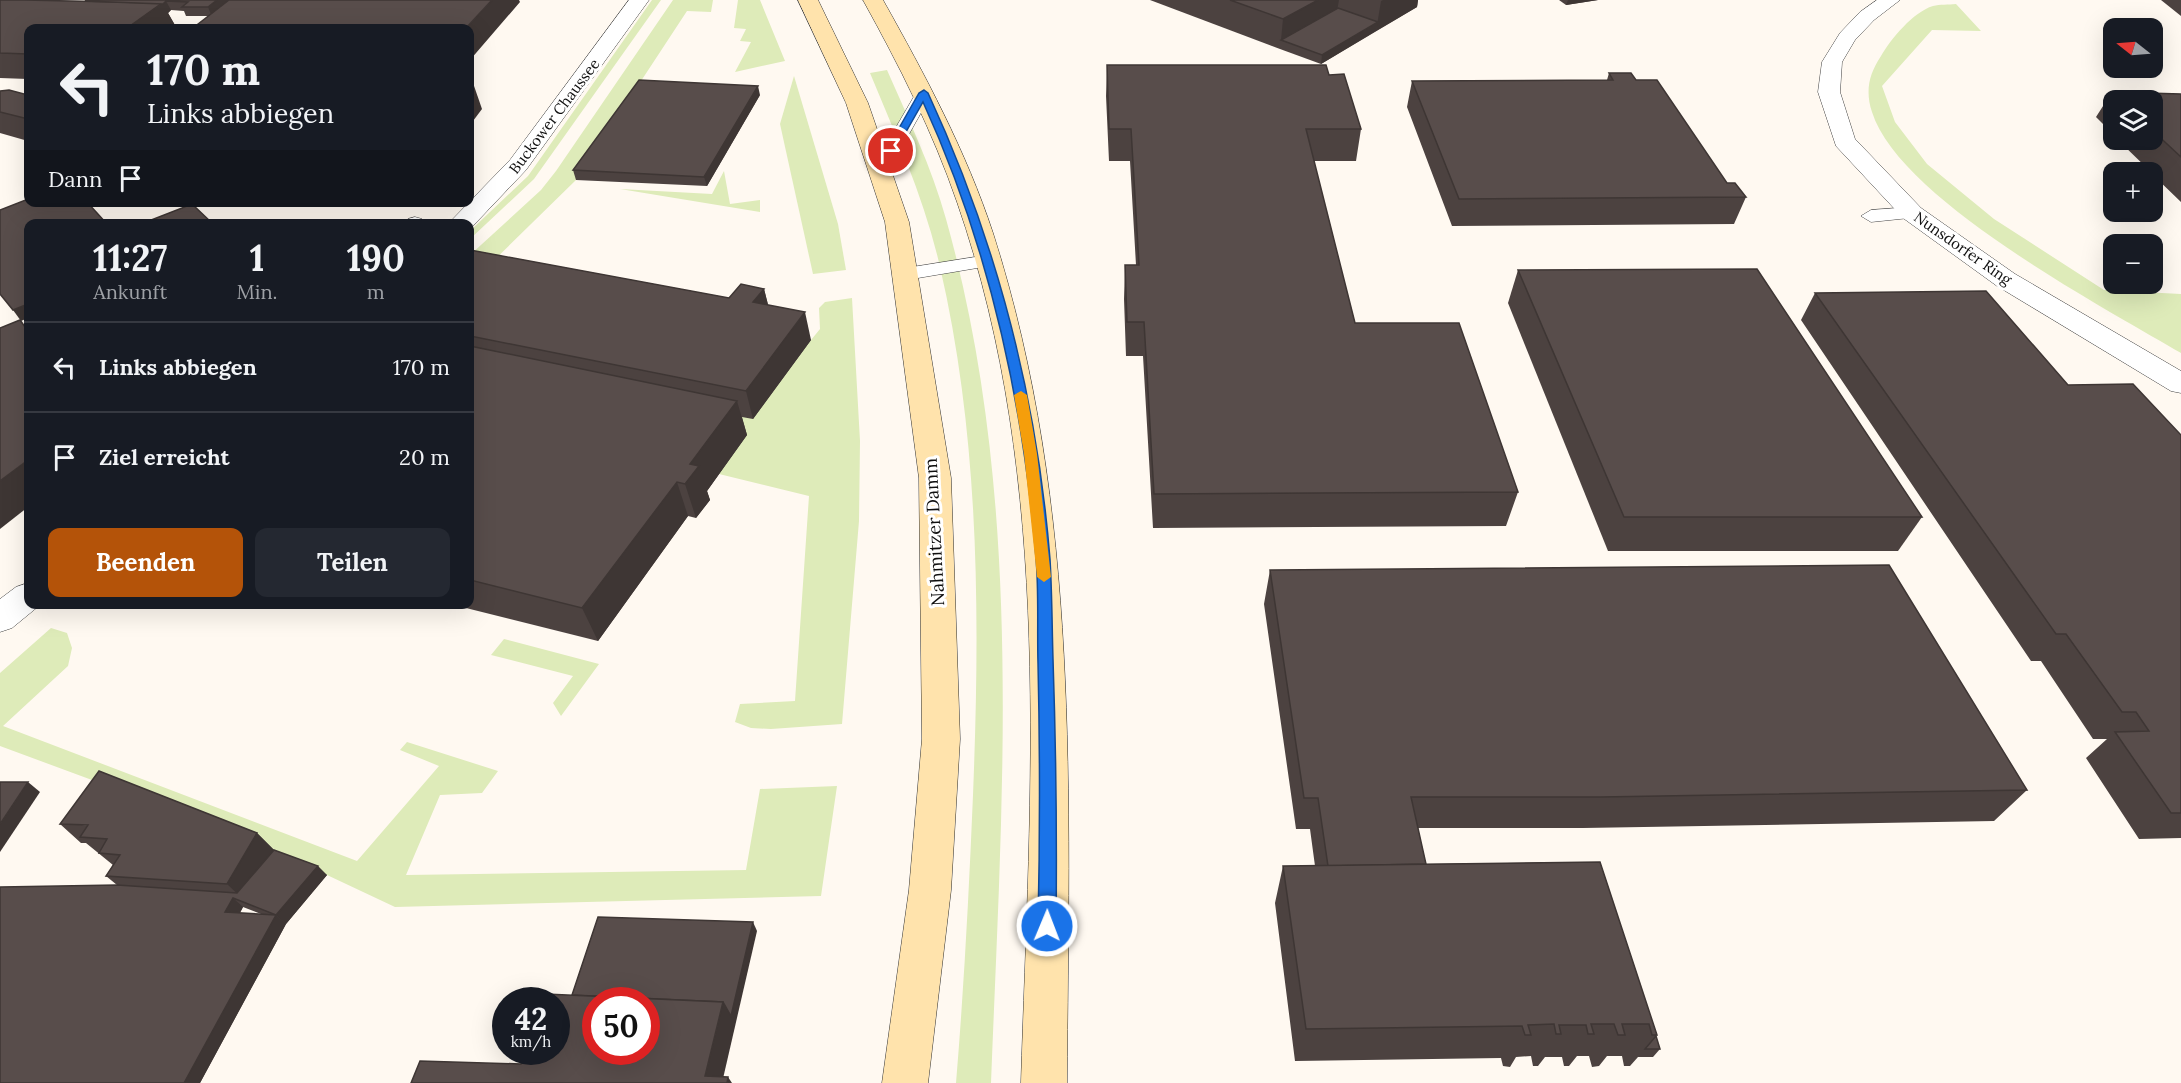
<!DOCTYPE html>
<html lang="de">
<head>
<meta charset="utf-8">
<style>
  body { margin:0; font-family:Lora,serif; background:#242831; color:#f1f3f6; height:100vh; display:flex; flex-direction:column; font-size:22px; white-space:nowrap }
  * { box-sizing:border-box; margin:0 }
  p { font-size:20px; color:#9ea1a6 }
  .icon { flex:none; width:33px; height:33px; fill:none; stroke:currentColor; stroke-width:2; stroke-linecap:round; stroke-linejoin:round }
  .map { position:relative; flex:1; overflow:hidden }
  .details { position:absolute; left:24px; top:219px; width:450px; height:390px; display:flex; flex-direction:column; background:#171b24; border-radius:12px; box-shadow:0 6px 24px #0002 }
  .details>* { flex:none }
  .hud { position:absolute; left:24px; top:24px; width:450px; height:183px; border-radius:12px; box-shadow:0 6px 24px #0002; background:#171b24; color:#f1f3f6; overflow:hidden }
  .needle { width:39px; rotate:287deg }
  .controls { position:absolute; left:2103px; top:18px; display:grid; gap:12px }
  .controls a { display:grid; place-items:center; width:60px; height:60px; border-radius:12px; background:#171b24; box-shadow:0 6px 24px #0002; font-size:30px }
  .speed { position:absolute; left:492px; top:987px; display:flex; gap:12px; font-size:30px; font-weight:700; text-align:center }
  .speed>* { display:grid; place-content:center; width:78px; height:78px; border-radius:50%; background:#171b24; box-shadow:0 6px 24px #0002; line-height:1 }
  .speed small { font-size:15px; font-weight:400 }
  .speed .limit { border:9px solid #d22; background:#fff; color:#111 }
  .pin { position:absolute; display:grid; place-items:center; width:51px; height:51px; color:#fff; margin:-26px; border:3px solid #fff; border-radius:50%; box-shadow:0 2px 6px #0007 }
  .me { position:absolute; width:66px; margin:-33px; rotate:1deg; stroke-linejoin:round; filter:drop-shadow(0 0 4px #0008) }
  .turn { display:flex; align-items:center; gap:21px; height:126px; padding:0 24px; font-size:27px }
  .turn .icon { width:78px; height:78px; stroke-width:2.5 }
  .turn b { display:block; font-size:42px; line-height:51px }
  .then { display:flex; align-items:center; height:57px; padding:0 24px; background:#0003; gap:12px; font-size:22px }
  .eta { display:flex; justify-content:space-evenly; align-items:center; height:102px; text-align:center }
  .eta b { font-size:36px; font-weight:800; line-height:42px }
  .primary-button { display:flex; gap:12px; margin-top:auto; padding:12px 24px }
  .primary-button a { flex:1; height:69px; border-radius:12px; background:#b45309; color:#fff; font-size:24px; font-weight:800; line-height:69px; text-align:center }
  .primary-button a+a { background:#242831; color:#f1f3f6 }
  ul { padding:0; list-style:none }
  li { display:flex; align-items:center; gap:18px; height:90px; padding:0 24px; border-top:2px solid #363941 }
  li div { flex:1 }
  li b { display:block; font-size:22px }
  li em { font-style:normal }
  .map>svg:first-child { display:block }
</style>
</head>
<body>
<div class="map">
<svg width="2181" height="1083" viewBox="0 0 2181 1083">
  <rect width="100%" height="100%" fill="#fff9f1"/>
  <g fill="#deebb9">
    <polygon points="652,0 661,0 534,179 470,239 470,231 528,176"/>
    <polygon points="673,0 713,0 711,12 687,11 576,180 478,276 470,255 541,190 556,171"/>
    <polygon points="738,0 760,0 785,61 735,72 751,42 740,41 746,29 734,28"/>
    <path d="M1956,4L1981,31L1932,30L1882,86L1895,122L1927,164L1994,219L2104,290L2181,294V353C2103,307 1899,199 1872,112C1865,91 1869,74 1881,56C1891,39 1913,12 1933,6C1940,4 1948,5 1956,4Z"/>
    <path d="M887,70C908,118 932,168 946,219C1025,500 1002,795 991,1083H956C964,987 969,891 973,795C980,618 980,440 940,267C925,200 896,136 870,73Z"/>
    <polygon points="794,76 838,224 846,270 813,274 780,124"/>
    <polygon points="724,171 730,204 760,200 760,212 620,189 712,194"/>
    <polygon points="852,298 860,441 859,521 842,724 771,729 751,728 735,722 740,704 795,701 809,496 719,474 470,361 811,340 820,329 819,308 825,302"/>
    <polygon points="51,628 67,633 72,648 68,666 3,726 357,861 439,766 400,750 407,742 498,771 482,793 440,795 406,875 746,870 760,789 837,786 821,896 395,907 327,875 283,859 119,790 0,746 0,673"/>
    <polygon points="504,639 599,664 561,716 553,703 573,676 491,655"/>
  </g>
  <g fill="none" stroke-linecap="round" stroke-linejoin="round">
    <g stroke="#424242" stroke-width="1">
      <g id="service">
        <polygon points="924,88 932,93 889,170 886,174 874,174 871,170 916,93"/>
        <polygon points="1912,207 1919,209 1922,213 1919,217 1871,222 1861,216 1871,210"/>
        <polygon points="415,217 422,219 425,224 405,224 408,219"/>
        <polygon points="988,255 995,257 998,261 995,265 906,280 899,278 896,274 899,270 906,268"/>
      </g>
    </g>
    <g stroke="#424242" stroke-width="1">
      <g id="minor">
        <polygon points="629,0 649,0 526,170 470,229 470,224 448,224 510,160"/>
        <polygon points="1877,0 1900,0 1874,20 1855,40 1842,62 1840,92 1855,139 1921,208 2015,274 2181,371 2181,393 2171,391 1997,286 1903,218 1836,146 1818,92 1822,62 1840,33 1860,12"/>
        <polygon points="28,583 28,604 40,605 12,628 0,632 0,599 16,587"/>
      </g>
    </g>
    <g stroke="#313131" stroke-width="1">
      <g id="secondary">
        <polygon points="798,0 818,0 868,103 909,222 951,478 960,739 951,890 928,1083 882,1083 909,890 922,739 919,478 885,222 846,103"/>
        <path d="M863,0H883C925,75 966,151 993,233C1081,508 1069,798 1067,1083H1021C1030,791 1055,483 957,202C933,132 899,65 863,0Z"/>
      </g>
    </g>
    <use href="#service" fill="#fff" fill-rule="evenodd"/>
    <use href="#minor" fill="#fff" fill-rule="evenodd"/>
    <use href="#secondary" fill="#ffe3ac" fill-rule="evenodd"/>
  </g>
  <g fill="#4c4240" fill-rule="evenodd">
    <polygon points="0,0 85,1 520,2 208,16 186,16 184,11 171,10 168,13 176,27 174,28 28,28 28,79 0,78"/>
    <polygon points="1150,0 1418,0 1417,7 1321,64 1280,49"/>
    <polygon points="1559,0 1598,0 1566,5"/>
    <polygon points="2161,0 2181,0 2181,16"/>
    <polygon points="1107,65 1329,75 1361,129 1356,161 1314,161 1355,323 1518,492 1506,526 1153,528 1143,356 1126,356 1124,299 1125,265 1136,265 1130,161 1109,161 1106,96"/>
    <polygon points="1609,73 1636,80 1727,183 1746,197 1734,224 1452,226 1407,107 1412,81 1607,80"/>
    <polygon points="0,91 28,95 28,141 0,133"/>
    <polygon points="2112,92 2181,94 2181,202 2152,174 2152,172 2151,172 2118,140 2152,140 2152,100 2114,100 2114,135 2096,117"/>
    <polygon points="760,95 707,186 576,180 573,170"/>
    <polygon points="470,250 729,298 764,289 768,305 811,340 753,419 742,417 747,435 707,491 710,500 696,518 688,516 598,641 450,604 470,604"/>
    <polygon points="1518,270 1922,517 1898,551 1608,551 1508,303"/>
    <polygon points="1815,293 2068,385 2181,435 2181,838 2139,839 2086,758 2107,739 2093,739 2041,661 2031,661 1801,320"/>
    <polygon points="1270,570 2027,790 1994,821 1583,828 1418,828 1426,864 1600,862 1657,1035 1656,1036 1660,1049 1653,1057 1638,1057 1630,1066 1624,1066 1622,1056 1607,1056 1599,1066 1592,1067 1589,1056 1577,1056 1569,1066 1564,1066 1562,1057 1545,1057 1538,1066 1533,1066 1531,1056 1516,1057 1510,1067 1503,1066 1501,1058 1295,1061 1275,903 1283,866 1315,866 1310,829 1296,829 1264,604"/>
    <path d="M60,824L257,833L274,850L327,875L286,924L200,1083H0L117,885L106,876L113,865L86,843H81ZM243,907L261,914L240,913Z"/>
  </g>
  <g fill="#3e3634">
    <polygon points="217,0 233,0 212,17 208,7"/>
    <polygon points="492,0 519,0 520,2 470,60 470,28 466,28"/>
    <polygon points="1318,0 1339,0 1336,17 1281,40 1283,19"/>
    <polygon points="1383,0 1418,0 1417,7 1376,31 1381,1"/>
    <polygon points="1568,0 1598,0 1566,5"/>
    <polygon points="166,1 171,10 168,13 176,27 174,28 127,28"/>
    <polygon points="1378,22 1376,31 1321,64 1322,55"/>
    <polygon points="473,83 482,109 470,125 470,87"/>
    <polygon points="758,86 760,95 707,186 704,177"/>
    <polygon points="28,116 28,124 24,118"/>
    <polygon points="764,289 771,316 753,302"/>
    <polygon points="28,304 28,318 21,321 13,310"/>
    <polygon points="805,312 811,340 753,419 746,391"/>
    <polygon points="737,401 747,435 707,491 710,500 696,518 685,484 690,464"/>
    <polygon points="28,460 28,507 0,529 0,481"/>
    <polygon points="677,482 688,516 598,641 582,608"/>
    <polygon points="28,782 40,792 0,852 0,824"/>
    <polygon points="257,833 275,851 246,902 227,884"/>
    <polygon points="318,866 327,875 286,924 276,915"/>
    <polygon points="233,898 243,907 235,921 225,912"/>
    <polygon points="276,915 286,924 200,1083 184,1083"/>
    <polygon points="753,922 757,931 722,1083 705,1076 723,1002"/>
    <polygon points="728,1077 732,1083 727,1083"/>
  </g>
  <g fill="#584d4b" stroke="#3e3634" stroke-width="1.5" fill-rule="evenodd">
    <polygon points="0,0 24,0 162,3 127,28 28,28 28,54 0,53"/>
    <polygon points="87,0 217,0 208,7 182,7 188,2 166,1 163,4 85,1"/>
    <polygon points="229,0 492,0 466,28 193,28"/>
    <polygon points="1230,0 1318,0 1283,19"/>
    <polygon points="1338,8 1378,22 1322,55 1281,40"/>
    <polygon points="1107,65 1326,65 1329,75 1344,74 1361,129 1306,129 1355,323 1459,323 1518,492 1154,494 1144,322 1127,322 1125,265 1139,265 1131,129 1109,129"/>
    <polygon points="1609,73 1631,73 1636,80 1657,80 1727,183 1735,183 1746,197 1459,199 1412,81 1613,80"/>
    <polygon points="639,80 758,86 704,177 573,170"/>
    <polygon points="9,90 28,95 28,116 24,118 0,112 0,91"/>
    <polygon points="2112,92 2181,94 2181,157 2152,130 2152,100 2121,100"/>
    <polygon points="28,199 28,202 87,202 107,224 28,224 28,304 13,310 0,294 0,210"/>
    <polygon points="192,204 213,224 141,224"/>
    <polygon points="470,250 729,298 741,284 764,289 753,302 805,312 746,391 470,336"/>
    <polygon points="1757,269 1922,517 1624,517 1518,270"/>
    <polygon points="1986,291 2068,385 2133,384 2181,435 2181,813 2171,813 2115,732 2149,731 2136,712 2122,712 2066,634 2056,634 1815,293"/>
    <polygon points="20,320 28,331 28,460 0,481 0,328"/>
    <polygon points="470,346 737,401 690,464 699,466 685,484 677,482 582,608 470,580"/>
    <polygon points="1889,565 2027,790 1601,797 1411,797 1426,864 1328,866 1318,798 1304,798 1270,570"/>
    <polygon points="99,771 257,833 227,884 106,876 120,855 99,853 107,839 80,837 88,825 60,824"/>
    <polygon points="0,782 28,782 0,824"/>
    <polygon points="274,850 318,866 276,915 233,898 225,912 276,915 184,1083 0,1083 0,887 117,885 237,893"/>
    <polygon points="1600,862 1657,1035 1652,1035 1649,1024 1622,1024 1625,1035 1618,1035 1614,1024 1591,1024 1594,1034 1588,1034 1586,1025 1559,1025 1561,1034 1556,1034 1554,1024 1528,1025 1531,1035 1525,1035 1522,1026 1306,1029 1283,866"/>
    <polygon points="598,917 753,922 731,1016 723,1002 572,995"/>
    <path d="M545,994L723,1002L705,1076L728,1077L727,1083H411L420,1061L521,1064L526,1052H556V1000H543ZM596,1000H646V1052H596Z"/>
    <polygon points="1656,1036 1660,1049 1645,1049"/>
  </g>
  <path fill="#1a73e8" stroke="#114b97" stroke-width="1.5" d="M924,90L928,93C996,240 1037,398 1050,559C1052,592 1052,626 1053,659C1056,748 1057,837 1056,926L1053,932L1047,935L1041,932L1038,926C1040,838 1040,751 1038,663C1037,628 1039,593 1036,558C1023,400 989,246 923,102L894,153L886,151L919,93Z"/>
  <polygon fill="#f59e0b" points="1021,391 1027,395 1037,454 1051,577 1044,582 1037,577 1024,454 1014,395"/>
  <g text-anchor="middle" dominant-baseline="central" stroke-width="6" stroke-linejoin="round" paint-order="stroke">
    <g font-size="15" fill="#0f0f0f" stroke="#fff">
      <text transform="translate(554 116) rotate(-53)">Buckower Chaussee</text>
      <text transform="translate(1963 248) rotate(35)">Nunsdorfer Ring</text>
    </g>
    <g font-size="18" fill="#0f0f0f" stroke="#fff">
      <text transform="translate(934 532) rotate(-93)">Nahmitzer Damm</text>
    </g>
  </g>
</svg>
<div class="controls">
<a><svg class="needle" viewBox="-14 -14 28 28"><path d="M0-13l5 13h-10z" fill="#e53935"/><path d="M0 13l5-13h-10z" fill="#9ea1a6"/></svg></a>
<a><svg class="icon" aria-label="layers" viewBox="0 0 24 24"><path d="M12 4l9 5-9 5-9-5zM3 14l9 5 9-5"/></svg></a>
<a>+</a>
<a>−</a>
</div>
<div class="speed"><div>42<small>km/h</small></div><div class="limit">50</div></div>
<div class="pin" style="left:891px;top:151px;background:#d93025"><svg class="icon" aria-label="arrive" viewBox="0 0 24 24"><path d="M6 21V4h12l-3 4 3 4H6"/></svg></div>
<svg class="me" style="left:1047px;top:926px" viewBox="-20 -20 40 40"><circle r="17" fill="#1a73e8" stroke="#fff" stroke-width="3"/><path d="M0-11L8 9 0 5-8 9z" fill="#fff"/></svg>
<div class="hud">
<div class="turn"><svg class="icon" aria-label="left" viewBox="0 0 24 24"><path d="M17 20v-9H6M10 6l-5 5 5 5"/></svg><div><b>170 m</b>Links abbiegen</div></div>
<div class="then">Dann<svg class="icon" aria-label="arrive" viewBox="0 0 24 24"><path d="M6 21V4h12l-3 4 3 4H6"/></svg></div>
</div>
<section class="details">
<div class="eta">
<div><b>11:27</b><p>Ankunft</p></div>
<div><b>1</b><p>Min.</p></div>
<div><b>190</b><p>m</p></div>
</div>
<ul>
<li><svg class="icon" aria-label="left" viewBox="0 0 24 24"><path d="M17 20v-9H6M10 6l-5 5 5 5"/></svg><div><b>Links abbiegen</b></div><em>170 m</em></li>
<li><svg class="icon" aria-label="arrive" viewBox="0 0 24 24"><path d="M6 21V4h12l-3 4 3 4H6"/></svg><div><b>Ziel erreicht</b></div><em>20 m</em></li>
</ul>
<div class="primary-button"><a>Beenden</a><a>Teilen</a></div>
</section>
</div>
</body>
</html>
